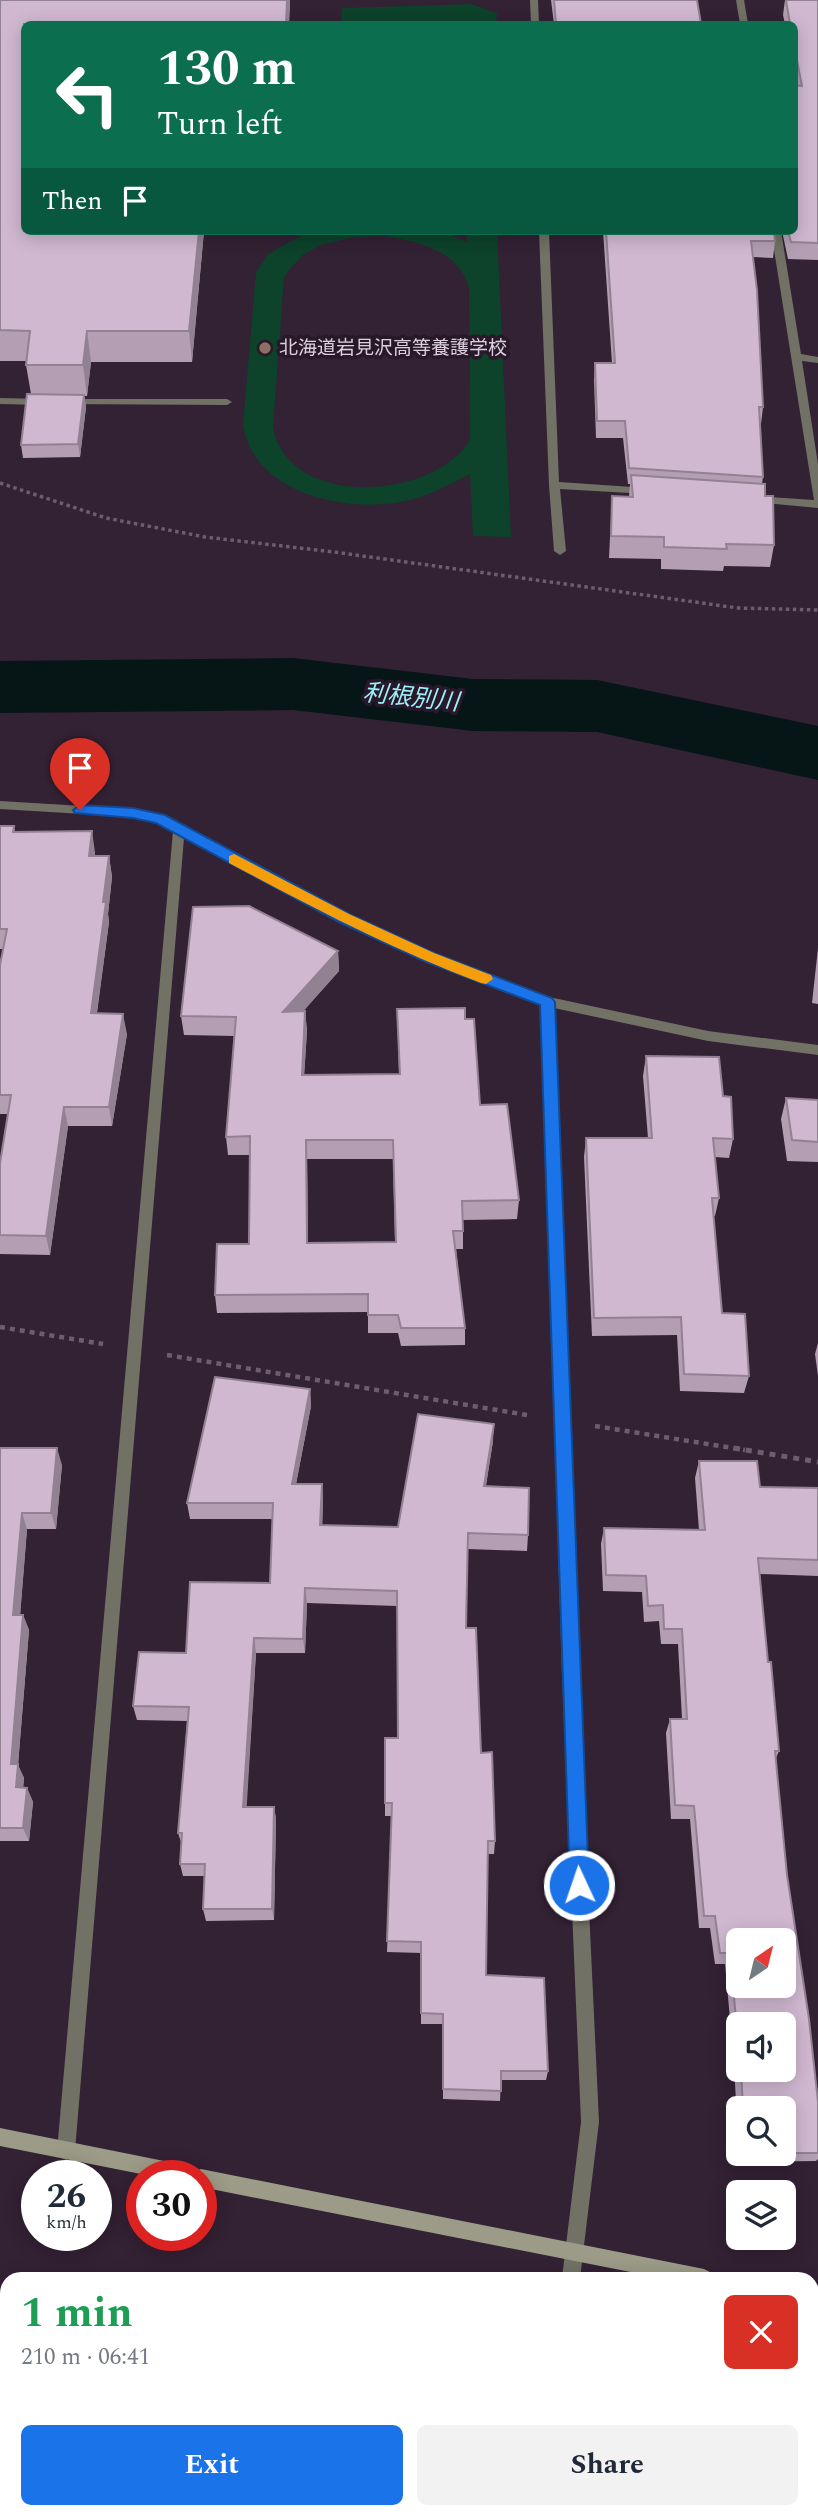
<!DOCTYPE html>
<html lang="en">
<head>
<meta charset="utf-8">
<style>
  body { margin:0; font-family:Spectral,"Noto Sans JP",serif; background:#f2f2f3; color:#1f2937; height:100vh; display:flex; flex-direction:column; font-size:26px; white-space:nowrap }
  * { box-sizing:border-box; margin:0 }
  p { font-size:23px; color:#747a83 }
  .icon { flex:none; width:38px; height:38px; fill:none; stroke:currentColor; stroke-width:2; stroke-linecap:round; stroke-linejoin:round }
  .map { position:relative; flex:1; overflow:hidden }
  .drawer { position:absolute; left:0px; top:2272px; width:819px; height:247px; display:flex; flex-direction:column; background:#fff; border-radius:21px 21px 0 0; box-shadow:0 4px 18px #0003 }
  .drawer>* { flex:none }
  .guide { position:absolute; left:21px; top:21px; width:777px; height:214px; border-radius:10px; box-shadow:0 4px 18px #0003; background:#0b6e4f; color:#fff; overflow:hidden }
  .needle { width:46px; rotate:35deg }
  .fabs { position:absolute; left:726px; top:1928px; display:grid; gap:14px }
  .fabs a { display:grid; place-items:center; width:70px; height:70px; border-radius:10px; background:#fff; box-shadow:0 4px 18px #0003; font-size:35px }
  .speed { position:absolute; left:21px; top:2160px; display:flex; gap:14px; font-size:35px; font-weight:700; text-align:center }
  .speed>* { display:grid; place-content:center; width:91px; height:91px; border-radius:50%; background:#fff; box-shadow:0 4px 18px #0003; line-height:1 }
  .speed small { font-size:18px; font-weight:400 }
  .speed .limit { border:10px solid #d22; background:#fff; color:#111 }
  .pin { position:absolute; display:grid; place-items:center; width:60px; height:60px; color:#fff; margin:-72px -30px; border-radius:50% 50% 50% 0; rotate:-45deg; box-shadow:0 0 7px #0007 }
  .pin .icon { rotate:45deg }
  .me { position:absolute; width:77px; margin:-38px; rotate:357deg; stroke-linejoin:round; filter:drop-shadow(0 0 5px #0008) }
  .turn { display:flex; align-items:center; gap:24px; height:147px; padding:0 21px; font-size:32px }
  .turn .icon { width:91px; height:91px; stroke-width:2.5 }
  .turn b { display:block; font-size:49px; line-height:60px }
  .then { display:flex; align-items:center; height:66px; padding:0 21px; background:#0003; gap:14px; font-size:26px }
  .round { display:grid; place-items:center; flex:none; width:74px; height:74px; border-radius:10px; background:#f2f2f3 }
  .headline { display:flex; align-items:center; justify-content:space-between; height:119px; padding:0 21px }
  h1 { font-size:42px; font-weight:700; line-height:52px; color:#1e9e55 }
  .cta { display:flex; gap:14px; margin-top:auto; padding:14px 21px }
  .cta a { flex:1; height:80px; border-radius:10px; background:#1a73e8; color:#fff; font-size:28px; font-weight:700; line-height:80px; text-align:center }
  .cta a+a { background:#f2f2f3; color:#1f2937 }
  .map>svg:first-child { display:block }
</style>
</head>
<body>
<div class="map">
<svg width="818" height="2518" viewBox="0 0 818 2518">
  <rect width="100%" height="100%" fill="#332134"/>
  <g fill="#0d422b" fill-rule="evenodd">
    <polygon points="471,4 497,13 496,24 341,24 342,8"/>
    <path d="M310,231H440L467,242V231H497L511,537L473,536L470,474C447,486 425,498 400,502C342,513 252,492 243,424L256,273L268,254ZM385,236C419,242 458,250 469,287L470,440C433,501 287,509 273,427L284,278L289,270L303,255L320,245L354,237Z"/>
  </g>
  <g fill="none" stroke-linecap="round" stroke-linejoin="round">
    <g fill="#061516" fill-rule="evenodd">
      <polygon points="0,2425 7,2426 7,2498 0,2497"/>
      <polygon points="266,2511 372,2511 375,2518 269,2518"/>
    </g>
    <polygon fill="#061516" fill-rule="evenodd" points="293,658 473,679 597,680 818,726 818,780 597,732 473,731 293,710 0,713 0,661"/>
    <polyline stroke="#6d5d6d" stroke-width="3.5" stroke-dasharray="3.5 3.5" stroke-linecap="butt" points="0,483 106,518 205,537 334,552 738,608 818,610"/>
    <g stroke="#6d5d6d" stroke-width="4.5" stroke-dasharray="5 5" stroke-linecap="butt">
      <polyline points="0,1327 103,1344"/>
      <polyline points="167,1355 527,1415"/>
      <polyline points="595,1426 745,1450"/>
    </g>
    <polyline stroke="#6d5d6d" stroke-width="5" stroke-dasharray="6 6" stroke-linecap="butt" points="734,1448 818,1462"/>
    <g fill="#717265" fill-rule="evenodd">
      <polygon points="0,398 43,399 48,402 43,405 0,404"/>
      <polygon points="67,399 227,399 232,402 227,405 63,404 63,400"/>
    </g>
    <g fill="#717265" fill-rule="evenodd">
      <polygon points="530,0 538,0 539,24 531,24"/>
      <polygon points="736,0 744,0 748,24 740,24"/>
      <polygon points="539,231 549,231 559,482 647,488 652,491 647,494 560,489 566,551 560,555 554,551 549,485"/>
      <polygon points="771,231 781,231 801,354 818,357 818,363 802,361 818,464 818,508 754,502 749,499 754,496 814,500"/>
      <polygon points="0,801 133,809 160,815 327,905 434,954 549,997 708,1031 818,1045 818,1055 708,1041 554,1008 578,1674 599,2122 580,2278 562,2278 581,2122 562,1674 541,1005 424,960 319,911 184,838 75,2151 72,2157 66,2160 60,2157 57,2151 173,831 157,823 133,817 0,809"/>
      <polygon points="522,2511 542,2511 541,2518 521,2518"/>
    </g>
    <g fill="#9b9b87" fill-rule="evenodd">
      <polygon points="0,2128 189,2166 196,2171 201,2169 704,2269 710,2272 713,2278 661,2278 201,2187 201,2175 146,2175 0,2146"/>
      <polygon points="812,2292 818,2293 818,2311 812,2310"/>
    </g>
  </g>
  <g fill="#b39eb4" fill-rule="evenodd">
    <polygon points="0,0 290,0 289,24 24,24 24,231 204,231 192,362 91,362 87,396 84,396 86,407 80,457 23,458 21,445 31,394 26,365 26,361 0,361"/>
    <polygon points="551,0 697,0 701,24 554,24"/>
    <polygon points="785,0 818,0 818,260 788,259 782,231 794,231 797,85 794,74 794,24 785,24 783,15"/>
    <polygon points="603,231 774,231 775,241 773,258 753,257 763,407 761,424 760,424 763,477 762,484 765,496 774,545 770,567 724,566 723,571 661,569 661,559 609,558 612,496 629,497 630,484 628,484 623,438 596,438 594,380 595,363 612,363"/>
    <polygon points="0,826 14,826 15,832 95,852 95,856 109,856 112,877 108,914 109,922 97,1013 127,1034 112,1126 68,1126 50,1255 0,1254 0,1163 8,1114 0,1114 0,965 3,949 0,949"/>
    <polygon points="818,948 818,1004 812,1003"/>
    <path d="M338,951L339,971L303,1011H305L307,1031L304,1075L399,1074L397,1009L465,1019L480,1105L519,1200L517,1219L463,1220V1249H456L465,1328V1345L401,1346L398,1333H368V1312L217,1313L215,1295L249,1244L250,1155H228L226,1137L234,1036L184,1035L181,1016ZM307,1159H393L395,1242L308,1243Z"/>
    <polygon points="646,1056 723,1096 733,1139 729,1158 715,1157 719,1198 715,1216 713,1216 722,1313 749,1376 744,1393 680,1391 677,1335 592,1336 584,1157 586,1138 648,1138 643,1076"/>
    <polygon points="786,1098 818,1100 818,1162 787,1161 781,1119"/>
    <polygon points="818,1343 818,1376 815,1354"/>
    <polygon points="310,1389 311,1406 296,1484 322,1484 323,1500 322,1525 398,1527 493,1441 486,1486 528,1535 527,1551 467,1549 466,1628 481,1753 495,1841 494,1854 488,1854 486,1975 548,2071 546,2080 501,2080 500,2101 443,2099 443,2024 421,2024 421,1953 387,1952 392,1816 385,1816 385,1738 398,1738 397,1606 307,1603 305,1653 256,1653 246,1807 274,1807 276,1819 274,1920 206,1921 203,1909 205,1876 183,1876 180,1864 181,1842 178,1833 187,1721 137,1720 133,1706 186,1653 270,1583 273,1519 190,1519 187,1503"/>
    <polygon points="0,1448 62,1465 56,1529 27,1529 20,1615 23,1615 29,1630 18,1765 24,1778 23,1788 27,1788 33,1802 29,1841 0,1841"/>
    <path d="M699,1461L760,1487L818,1488V1576L760,1574L768,1662L779,1751L776,1758L787,1875L818,2102V2159L816,2161L740,2162L739,2154H784V2109H738V2142L734,2063L725,1964H715L710,1928H699L690,1819H671L666,1733L670,1719H682L678,1644H661L659,1621L644,1622L642,1592L603,1591L601,1544L604,1528L699,1530L695,1478ZM738,2025L784,2070H738Z"/>
  </g>
  <g fill="#928192">
    <polygon points="287,0 290,0 289,24 286,24"/>
    <polygon points="199,231 204,231 192,362 189,331"/>
    <polygon points="87,331 91,362 87,396 83,365"/>
    <polygon points="84,395 86,407 80,457 78,444"/>
    <polygon points="92,831 95,852 93,877 89,856"/>
    <polygon points="109,856 112,877 108,914 109,922 94,1033 91,1013"/>
    <polygon points="338,951 339,971 285,1032 283,1012"/>
    <polygon points="305,1011 307,1031 303,1094 302,1075"/>
    <polygon points="123,1014 127,1034 112,1126 109,1107"/>
    <polygon points="64,1107 68,1126 50,1255 46,1236"/>
    <polygon points="306,1140 307,1159 308,1261 307,1243"/>
    <polygon points="310,1389 311,1406 293,1500 292,1484"/>
    <polygon points="494,1424 493,1441 483,1503 484,1486"/>
    <polygon points="57,1448 62,1465 56,1529 51,1513"/>
    <polygon points="322,1484 323,1500 322,1541 320,1525"/>
    <polygon points="22,1513 27,1529 19,1630 13,1615"/>
    <polygon points="305,1588 307,1603 305,1653 303,1639"/>
    <polygon points="23,1615 29,1630 18,1765 24,1778 22,1801 16,1787 11,1764"/>
    <polygon points="254,1638 256,1653 246,1819 243,1807"/>
    <polygon points="27,1788 33,1802 29,1841 23,1828"/>
    <polygon points="274,1807 276,1819 274,1920 272,1909"/>
  </g>
  <g fill="#d0b8d1" stroke="#928192" stroke-width="2" fill-rule="evenodd">
    <polygon points="0,0 287,0 286,24 24,24 24,231 199,231 189,331 87,331 83,365 26,365 30,331 0,330"/>
    <polygon points="554,0 697,0 701,24 556,24"/>
    <polygon points="786,0 818,0 818,243 791,242 788,231 794,231 794,85 802,86 794,45 794,24 790,24"/>
    <polygon points="606,231 774,231 775,241 751,241 757,290 763,407 759,407 763,477 629,468 625,421 597,421 595,363 615,363"/>
    <polygon points="27,394 84,395 78,444 21,445"/>
    <polygon points="631,475 765,484 765,496 773,496 774,545 726,544 727,549 664,547 664,537 611,536 612,496 633,497"/>
    <polygon points="0,826 14,826 13,832 92,831 89,856 109,856 103,902 106,902 91,1013 123,1014 109,1107 64,1107 46,1236 0,1235 0,1163 11,1095 0,1095 0,965 7,929 0,929"/>
    <path d="M249,906L338,951L283,1012L305,1011L302,1075L400,1074L397,1009L465,1008V1019H474L480,1105L507,1104L519,1200L462,1201L463,1231H453L465,1328H401L398,1315H368V1294L215,1295L217,1244H249L250,1136L226,1137L236,1017L181,1016L193,907ZM306,1140H393L396,1242L307,1243Z"/>
    <polygon points="646,1056 719,1057 723,1096 731,1097 733,1139 713,1138 719,1198 712,1198 722,1313 745,1314 749,1376 684,1374 681,1317 594,1318 586,1138 652,1138"/>
    <polygon points="786,1098 818,1100 818,1142 792,1140"/>
    <polygon points="215,1377 310,1389 292,1484 322,1484 320,1525 398,1527 418,1414 494,1424 484,1486 529,1488 528,1535 468,1533 466,1628 476,1628 481,1753 492,1752 495,1841 488,1841 486,1975 544,1978 548,2071 501,2071 501,2091 443,2089 443,2014 421,2013 421,1942 387,1941 392,1803 385,1803 385,1738 398,1738 397,1591 305,1588 303,1639 254,1638 243,1807 274,1807 272,1909 203,1909 205,1864 180,1864 182,1833 178,1833 189,1707 133,1706 139,1652 186,1653 190,1582 270,1583 273,1503 187,1503"/>
    <polygon points="0,1448 57,1448 51,1513 22,1513 13,1615 23,1615 11,1764 18,1764 16,1787 27,1788 23,1828 0,1828"/>
    <path d="M699,1461H757L760,1487L818,1488V1560L758,1558L768,1662H771L779,1751H775L787,1875L809,2019L818,2102V2153H784V2109H743L741,2070H784V2025H738V2041L730,1953H720L715,1916H704L694,1806L675,1805L670,1719H687L682,1629H664L663,1605L648,1606L646,1576L606,1575L604,1528L705,1530ZM738,1941H784V1986H738Z"/>
  </g>
  <polygon fill="#1a73e8" stroke="#114b97" stroke-width="2" points="80,805 133,808 165,815 349,914 434,953 552,998 555,1002 589,1885 586,1892 579,1895 573,1892 570,1885 540,1005 424,961 339,922 156,823 133,818 75,813 73,810"/>
  <path fill="#f59e0b" d="M234,854L349,914L434,953L491,975L493,979L486,984L481,983C393,950 312,907 229,863V856Z"/>
  <circle fill="#8d6e63" stroke="#29182a" stroke-width="2.5" cx="265" cy="348" r="7"/>
  <g text-anchor="middle" dominant-baseline="central" stroke-width="7" stroke-linejoin="round" paint-order="stroke">
    <g font-size="19" fill="#dcd0dc" stroke="#29182a" text-anchor="start">
      <text x="279" y="348">北海道岩見沢高等養護学校</text>
    </g>
    <g font-size="24" font-style="italic" fill="#9cf1f8" stroke="#29182a">
      <text transform="translate(411 698) rotate(6)">利根別川</text>
    </g>
  </g>
</svg>
<div class="fabs">
<a><svg class="needle" viewBox="-14 -14 28 28"><path d="M0-13l5 13h-10z" fill="#e53935"/><path d="M0 13l5-13h-10z" fill="#747a83"/></svg></a>
<a><svg class="icon" aria-label="sound" viewBox="0 0 24 24"><path d="M4 9h4l5-4v14l-5-4H4zM17 9q2 3 0 6"/></svg></a>
<a><svg class="icon" aria-label="search" viewBox="0 0 24 24"><circle cx="10" cy="10" r="6"/><path d="M15 15l6 6"/></svg></a>
<a><svg class="icon" aria-label="layers" viewBox="0 0 24 24"><path d="M12 4l9 5-9 5-9-5zM3 14l9 5 9-5"/></svg></a>
</div>
<div class="speed"><div>26<small>km/h</small></div><div class="limit">30</div></div>
<div class="pin" style="left:80px;top:810px;background:#d93025"><svg class="icon" aria-label="arrive" viewBox="0 0 24 24"><path d="M6 21V4h12l-3 4 3 4H6"/></svg></div>
<svg class="me" style="left:579px;top:1885px" viewBox="-20 -20 40 40"><circle r="17" fill="#1a73e8" stroke="#fff" stroke-width="3"/><path d="M0-11L8 9 0 5-8 9z" fill="#fff"/></svg>
<div class="guide">
<div class="turn"><svg class="icon" aria-label="left" viewBox="0 0 24 24"><path d="M17 20v-9H6M10 6l-5 5 5 5"/></svg><div><b>130 m</b>Turn left</div></div>
<div class="then">Then<svg class="icon" aria-label="arrive" viewBox="0 0 24 24"><path d="M6 21V4h12l-3 4 3 4H6"/></svg></div>
</div>
<section class="drawer">
<div class="headline"><div><h1>1 min</h1><p>210 m · 06:41</p></div><a class="round" style="background:#d93025;color:#fff"><svg class="icon" aria-label="close" viewBox="0 0 24 24"><path d="M6 6l12 12M18 6L6 18"/></svg></a></div>
<div class="cta"><a>Exit</a><a>Share</a></div>
</section>
</div>
</body>
</html>
